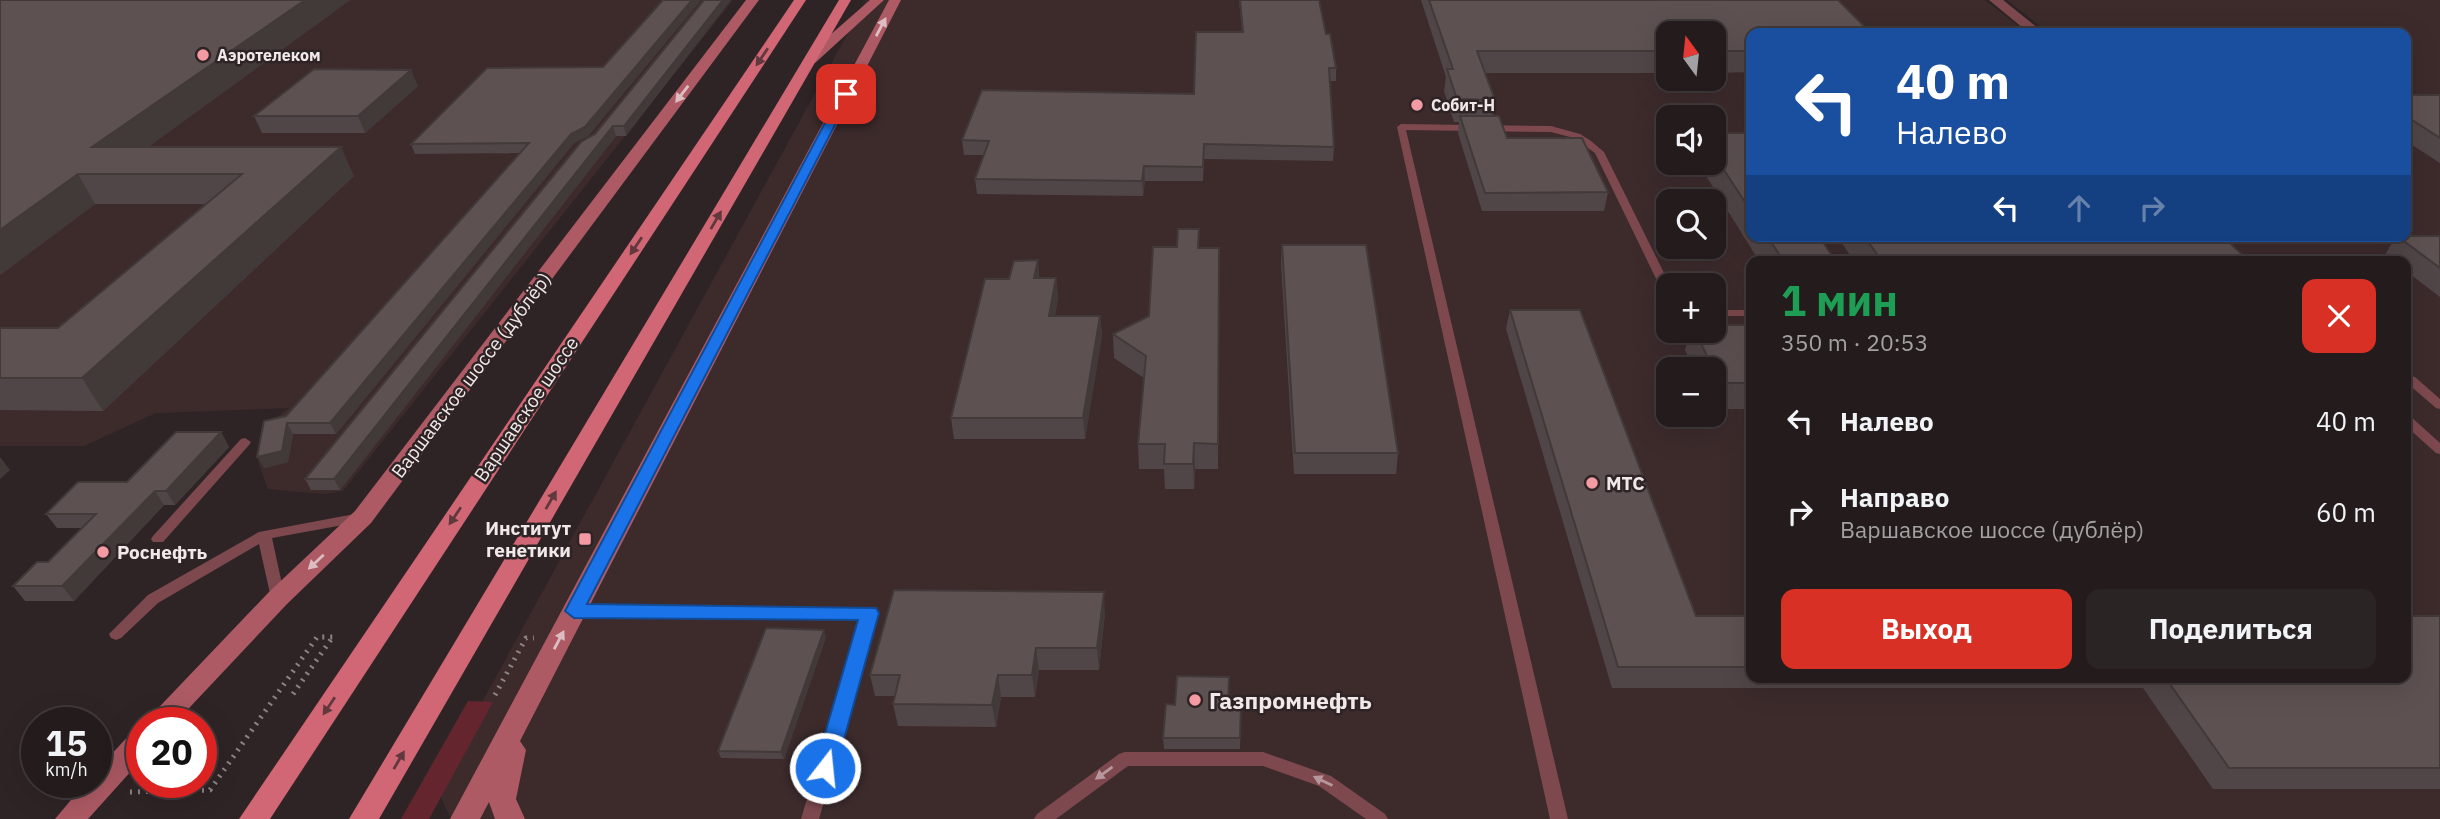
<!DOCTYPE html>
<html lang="ru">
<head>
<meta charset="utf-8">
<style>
  body { margin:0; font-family:"IBM Plex Sans",sans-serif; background:#2b2425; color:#f1f3f6; height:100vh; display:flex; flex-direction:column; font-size:26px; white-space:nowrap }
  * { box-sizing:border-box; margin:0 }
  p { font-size:23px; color:#a3a1a3 }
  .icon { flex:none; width:38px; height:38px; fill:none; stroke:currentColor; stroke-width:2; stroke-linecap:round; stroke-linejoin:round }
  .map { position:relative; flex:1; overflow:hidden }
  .sheet { position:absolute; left:1746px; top:256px; width:665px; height:427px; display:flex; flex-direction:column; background:#231b1c; border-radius:14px; box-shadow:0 7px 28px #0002,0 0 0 2px #40393b }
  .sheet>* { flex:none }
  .guide { position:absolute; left:1746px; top:28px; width:665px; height:214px; border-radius:14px; box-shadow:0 7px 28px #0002,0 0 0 2px #40393b; background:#1a4fa0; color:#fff; overflow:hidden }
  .needle { width:46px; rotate:345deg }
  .buttons { position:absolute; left:1656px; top:21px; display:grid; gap:14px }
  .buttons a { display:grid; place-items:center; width:70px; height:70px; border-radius:14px; background:#231b1c; box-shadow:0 7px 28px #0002,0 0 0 2px #40393b; font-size:35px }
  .speed { position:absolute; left:21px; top:707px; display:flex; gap:14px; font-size:35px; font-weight:700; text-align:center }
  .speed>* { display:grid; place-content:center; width:91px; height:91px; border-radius:50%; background:#231b1c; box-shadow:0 7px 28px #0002,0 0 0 2px #40393b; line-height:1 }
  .speed small { font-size:18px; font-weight:400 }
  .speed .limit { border:10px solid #d22; background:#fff; color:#111 }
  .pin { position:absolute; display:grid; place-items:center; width:60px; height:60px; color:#fff; margin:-30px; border-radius:14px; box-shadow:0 4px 10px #0006 }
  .me { position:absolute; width:77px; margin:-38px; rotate:16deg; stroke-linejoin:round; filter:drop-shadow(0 0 5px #0008) }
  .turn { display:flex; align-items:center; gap:24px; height:147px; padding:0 35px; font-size:32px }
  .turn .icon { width:91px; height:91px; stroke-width:2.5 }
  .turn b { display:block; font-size:49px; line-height:60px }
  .lanes { display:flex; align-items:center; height:66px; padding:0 35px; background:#0003; justify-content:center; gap:35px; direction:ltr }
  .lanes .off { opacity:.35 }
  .round { display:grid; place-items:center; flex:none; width:74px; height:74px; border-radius:14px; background:#2b2425 }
  .summary { display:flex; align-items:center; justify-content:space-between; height:119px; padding:0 35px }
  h1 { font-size:42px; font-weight:700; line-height:52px; color:#1e9e55 }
  .action { display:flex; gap:14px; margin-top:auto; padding:14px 35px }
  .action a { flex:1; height:80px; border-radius:14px; background:#d93025; color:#fff; font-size:28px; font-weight:700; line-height:80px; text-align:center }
  .action a+a { background:#2b2425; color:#f1f3f6 }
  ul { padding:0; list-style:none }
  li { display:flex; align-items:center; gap:21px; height:91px; padding:0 35px }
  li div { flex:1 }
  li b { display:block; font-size:26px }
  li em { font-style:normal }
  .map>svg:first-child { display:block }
</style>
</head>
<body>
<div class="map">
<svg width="2440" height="819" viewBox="0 0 2440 819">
  <rect width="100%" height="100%" fill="#2f2425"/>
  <g fill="#3d2b2c" fill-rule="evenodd">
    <polygon points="127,0 733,0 343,491 324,494 268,489 258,462 267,425 289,408 156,413 84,446 0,446 0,10"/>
    <path d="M866,0H1985L2027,33H1752V236H2406V33H2049L2007,0H2440V819H451L440,795L456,750ZM1668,33H1713V79H1668ZM1668,117H1713V163H1668ZM1668,201H1713V247H1668ZM1752,261H2406V677H1752ZM1668,285H1713V331H1668ZM1668,369H1713V415H1668Z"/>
  </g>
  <polygon fill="#64252f" points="468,701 493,702 429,819 401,819"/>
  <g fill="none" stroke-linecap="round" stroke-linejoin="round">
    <g stroke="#8c8283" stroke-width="5" stroke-dasharray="2 6" stroke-linecap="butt">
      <polyline points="293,694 332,638"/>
      <polyline points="495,695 526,638 534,638"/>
      <polyline points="130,792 210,790 317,637 333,637"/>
    </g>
    <g fill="#7d494e" fill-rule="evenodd">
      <polygon points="1401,124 1551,126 1580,134 1591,141 1604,152 1670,285 1668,285 1668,296 1664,295 1595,153 1574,138 1551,132 1406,130 1568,819 1550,819 1397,127"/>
      <rect x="1713" y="310" width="39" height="6"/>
      <polygon points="2411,376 2415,377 2440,399 2440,409 2436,408 2407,383 2407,377"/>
      <polygon points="2406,415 2410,416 2440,443 2440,454 2436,453 2406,426"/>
      <polygon points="245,438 251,442 249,445 163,542 153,542 151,539 153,536 241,439"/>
      <polygon points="360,513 365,515 367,518 365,521 272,538 285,598 283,602 278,603 273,602 271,598 259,544 158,603 121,638 116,640 111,638 109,634 148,595 259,532"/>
      <polygon points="574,606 875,609 877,613 819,819 801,819 861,618 574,616 569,615 567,611 569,607"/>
      <polygon points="1125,752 1263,752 1331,776 1385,814 1388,819 1366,819 1319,786 1263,766 1128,766 1056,819 1034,819 1037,814 1119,754"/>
    </g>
    <polygon fill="#7d494e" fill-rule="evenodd" points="1989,0 2003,0 2044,33 2029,33"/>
    <g fill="#ad5a64" fill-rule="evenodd">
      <polygon points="746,0 759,0 371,523 287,604 175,723 144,723 269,592 355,511"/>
      <polygon points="870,0 884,0 815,63 805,63 805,57"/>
      <polygon points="889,0 901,0 520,741 526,750 516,799 525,819 495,819 489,802 480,819 450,819"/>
      <polygon points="142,729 142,759 88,819 55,819 86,782 96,782 96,771 132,732"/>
    </g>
    <g fill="#d16674" fill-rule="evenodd">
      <polygon points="794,0 806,0 270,819 239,819"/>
      <polygon points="839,0 851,0 379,819 349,819"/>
    </g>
  </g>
  <g fill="#514647">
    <polygon points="0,0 350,0 148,147 354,176 103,411 0,410 0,328 58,328 207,204 95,204 0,275"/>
    <polygon points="663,0 701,0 588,136 574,143 336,434 293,434 288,462 264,468 286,416 520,153 415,154 411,144 603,67"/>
    <polygon points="704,0 626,136 616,136 340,490 311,490 305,479 595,134"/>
    <polygon points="1239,0 1319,0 1326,34 1336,68 1336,81 1330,81 1334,147 1333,161 1204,159 1203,181 1145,181 1143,196 977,194 975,179 984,155 964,155 962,140 1194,94 1242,32"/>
    <polygon points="1421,0 1838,0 1752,33 1752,72 1713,73 1713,33 1668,33 1668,73 1485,73 1495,100 1493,116 1507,138 1608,192 1604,211 1482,211 1458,133 1459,122 1454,122 1444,91 1446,77"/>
    <polygon points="418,86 365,133 262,133 254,116"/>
    <polygon points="2406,95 2440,95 2440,163 2406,141"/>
    <polygon points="1713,133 1752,133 1752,236 1819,236 1833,257 1832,261 1759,261 1698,163 1713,163"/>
    <polygon points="1199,229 1199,248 1219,248 1218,469 1195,469 1194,489 1165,489 1164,469 1139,469 1138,444 1144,378 1114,358 1113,334 1149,316 1177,247"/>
    <polygon points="1837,236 2222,236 2243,255 2240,261 1854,261"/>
    <polygon points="2396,236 2440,236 2440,297 2406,271 2406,261 2393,261 2385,255"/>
    <polygon points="1282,245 1398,453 1396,474 1294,474 1281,264"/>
    <polygon points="1038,260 1039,278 1056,278 1058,298 1055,316 1100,316 1102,335 1085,439 954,439 951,418"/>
    <polygon points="1510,310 1696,616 1752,616 1752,677 2406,677 2440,616 2440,789 2213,789 2143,688 1612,688 1506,329"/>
    <polygon points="1752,325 1752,409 1713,409 1713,369 1694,369 1685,350 1691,331 1713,331"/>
    <polygon points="221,432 229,447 175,505 164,505 74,601 25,601 13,586 48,562 82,528 57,528 46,514 127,482"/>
    <polygon points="1105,613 1099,670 1039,670 1035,697 1001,697 996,727 898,726 893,704 895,696 875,696 870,675"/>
    <polygon points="826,637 784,759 721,758 718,751"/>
    <polygon points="1228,706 1241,707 1240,749 1164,749 1163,738"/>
  </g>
  <g fill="#423939">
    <polygon points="305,0 350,0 111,174 92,147"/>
    <polygon points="692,0 701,0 588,136 574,143 336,434 330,423 571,134"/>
    <polygon points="723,0 731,0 626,136 624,126"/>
    <polygon points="411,70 418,86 365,133 358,116"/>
    <polygon points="613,126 616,136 340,490 334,479"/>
    <polygon points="341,147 354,176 103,411 82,378"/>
    <polygon points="1144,166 1145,181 1143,196 1142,181"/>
    <polygon points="78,174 95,204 0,275 0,230"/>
    <polygon points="1038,260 1039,280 1034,278"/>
    <polygon points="1056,278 1058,298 1051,335 1049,316"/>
    <polygon points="1100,316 1102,335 1085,439 1083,418"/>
    <polygon points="287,423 293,434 288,462 264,468 257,457"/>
    <polygon points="221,432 229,447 175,505 166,491"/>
    <polygon points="1194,443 1195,469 1194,489 1193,464"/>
    <polygon points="0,457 10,470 0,479"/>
    <polygon points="155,491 164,505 74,601 62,586"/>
    <polygon points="1104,592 1105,613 1099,670 1097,648"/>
    <polygon points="824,630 826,637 784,759 781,752"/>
    <polygon points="1036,648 1039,670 1035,697 1032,675"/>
    <polygon points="998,675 1001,697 996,727 992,705"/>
  </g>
  <g fill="#5e5152" stroke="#423939" stroke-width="2">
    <polygon points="0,0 305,0 92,147 341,147 82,378 0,378 0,328 58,328 242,174 78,174 0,230"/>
    <polygon points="663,0 692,0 585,127 571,134 330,423 287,423 282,451 257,457 264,421 286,416 529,143 411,144 487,68 603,67"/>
    <polygon points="704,0 723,0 624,126 613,126 334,479 305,479 581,142 595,134"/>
    <polygon points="1240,0 1319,0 1326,34 1330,34 1336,68 1329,68 1334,147 1204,144 1203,167 1144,166 1142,181 975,179 989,141 962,140 982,90 1194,94 1196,32 1243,32"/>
    <polygon points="1429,0 1838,0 1871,33 1752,33 1752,51 1713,51 1713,33 1668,33 1668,51 1477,51 1495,100 1457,99 1447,69 1453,69"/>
    <polygon points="314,69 411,70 358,116 254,116"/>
    <polygon points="2406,95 2440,95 2440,138 2406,116"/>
    <polygon points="1460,116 1499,116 1507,138 1582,138 1608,192 1485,193"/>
    <polygon points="1713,133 1752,133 1752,213 1713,153"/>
    <polygon points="1178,229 1199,229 1198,248 1219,248 1218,444 1194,443 1193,464 1164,464 1165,444 1138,444 1146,356 1113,334 1149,316 1153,247 1177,247"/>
    <polygon points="1767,236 1819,236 1833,257 1781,257"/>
    <polygon points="1864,236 2222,236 2243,255 1879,257"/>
    <polygon points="2397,236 2440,236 2440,268"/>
    <polygon points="1282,245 1366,245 1398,453 1295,453"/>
    <polygon points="1038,260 1034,278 1056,278 1049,316 1100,316 1083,418 951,418 985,279 1009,279 1014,261"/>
    <polygon points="1510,310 1580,310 1696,616 1752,616 1752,667 1618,667"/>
    <polygon points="1713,325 1752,325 1752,383 1720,383 1695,331 1713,331"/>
    <polygon points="176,432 221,432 166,491 155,491 62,586 13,586 37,562 48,562 96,514 46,514 78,482 127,482"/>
    <polygon points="894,590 1104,592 1097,648 1036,648 1032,675 998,675 992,705 893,704 900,675 870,675"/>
    <polygon points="2406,616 2440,616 2440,768 2229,768 2165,677 2406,677"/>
    <polygon points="766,628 824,630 781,752 718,751"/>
    <polygon points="1177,676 1229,677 1228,706 1241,707 1240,738 1163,738 1166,704 1175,705"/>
  </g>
  <defs><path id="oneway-solid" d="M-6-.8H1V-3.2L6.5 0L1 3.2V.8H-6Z" transform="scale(1.75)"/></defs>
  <g fill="#dcbdc1">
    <use href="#oneway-solid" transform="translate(881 27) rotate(-62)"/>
    <use href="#oneway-solid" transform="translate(682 94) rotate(127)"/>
    <use href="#oneway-solid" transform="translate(316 562) rotate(137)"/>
    <use href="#oneway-solid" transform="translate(559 640) rotate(-62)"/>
  </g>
  <g fill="#60383d">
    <use href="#oneway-solid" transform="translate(762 57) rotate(124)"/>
    <use href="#oneway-solid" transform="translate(716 220) rotate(-60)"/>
    <use href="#oneway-solid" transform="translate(636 246) rotate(124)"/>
    <use href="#oneway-solid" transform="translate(551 500) rotate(-60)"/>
    <use href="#oneway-solid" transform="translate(455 516) rotate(124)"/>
    <use href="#oneway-solid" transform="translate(329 706) rotate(124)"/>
    <use href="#oneway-solid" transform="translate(399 760) rotate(-60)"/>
  </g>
  <g fill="#b6989c">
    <use href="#oneway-solid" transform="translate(1104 773) rotate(144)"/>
    <use href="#oneway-solid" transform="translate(1323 781) rotate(-154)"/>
  </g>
  <polygon fill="#1a73e8" stroke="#114b97" stroke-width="2" points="842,91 851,94 587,604 876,608 879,613 836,768 833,774 825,776 818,774 815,768 858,620 574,618 565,611"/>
  <g fill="#f49aa3" stroke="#2f2425" stroke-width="2.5">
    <circle cx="203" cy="55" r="7"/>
    <circle cx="1417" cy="105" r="7"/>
    <circle cx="1592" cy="483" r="7"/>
    <rect x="578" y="532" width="14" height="14" rx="3.5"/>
    <circle cx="103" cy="552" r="7"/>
    <circle cx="1195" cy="700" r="7"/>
  </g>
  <g text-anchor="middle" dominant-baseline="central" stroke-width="5" stroke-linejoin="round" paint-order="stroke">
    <g font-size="16" font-weight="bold" fill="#f0e8e9" stroke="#2f2425" text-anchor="start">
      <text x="217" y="55">Аэротелеком</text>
      <text x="1431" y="105">Собит-Н</text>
    </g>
    <g font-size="19" fill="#f0e8e9" stroke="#2f2425">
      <text transform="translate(471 375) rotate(-53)">Варшавское шоссе (дублёр)</text>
      <text transform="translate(526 409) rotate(-56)">Варшавское шоссе</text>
    </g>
    <g font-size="19" font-weight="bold" fill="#f0e8e9" stroke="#2f2425" text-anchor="start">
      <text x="1606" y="483">МТС</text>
      <text x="571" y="528" text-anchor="end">Институт<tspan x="571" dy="22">генетики</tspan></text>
      <text x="117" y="552">Роснефть</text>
    </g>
    <g font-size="23" font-weight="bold" fill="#f0e8e9" stroke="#2f2425" text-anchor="start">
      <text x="1209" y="700">Газпромнефть</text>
    </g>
  </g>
</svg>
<div class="buttons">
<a><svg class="needle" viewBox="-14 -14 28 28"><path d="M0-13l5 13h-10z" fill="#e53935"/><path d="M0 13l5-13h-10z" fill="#a3a1a3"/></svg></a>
<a><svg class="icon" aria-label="sound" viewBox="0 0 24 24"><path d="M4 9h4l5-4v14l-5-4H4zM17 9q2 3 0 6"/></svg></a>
<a><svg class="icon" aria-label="search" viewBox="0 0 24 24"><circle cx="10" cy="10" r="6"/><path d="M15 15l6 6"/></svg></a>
<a>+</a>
<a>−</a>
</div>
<div class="speed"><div>15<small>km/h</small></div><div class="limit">20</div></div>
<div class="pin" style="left:846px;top:94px;background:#d93025"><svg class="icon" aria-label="arrive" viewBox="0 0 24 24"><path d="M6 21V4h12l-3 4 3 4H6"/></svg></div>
<svg class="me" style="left:825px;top:768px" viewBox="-20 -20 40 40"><circle r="17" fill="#1a73e8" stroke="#fff" stroke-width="3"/><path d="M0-11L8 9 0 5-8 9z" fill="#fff"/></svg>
<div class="guide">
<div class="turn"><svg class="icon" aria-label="left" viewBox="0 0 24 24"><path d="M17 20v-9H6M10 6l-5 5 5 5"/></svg><div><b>40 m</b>Налево</div></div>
<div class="lanes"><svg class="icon" aria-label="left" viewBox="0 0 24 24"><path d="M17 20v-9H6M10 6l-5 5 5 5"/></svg><svg class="icon off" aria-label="ahead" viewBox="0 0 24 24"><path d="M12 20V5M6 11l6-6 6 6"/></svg><svg class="icon off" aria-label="right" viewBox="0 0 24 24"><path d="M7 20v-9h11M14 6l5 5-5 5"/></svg></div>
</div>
<section class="sheet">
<div class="summary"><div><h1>1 мин</h1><p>350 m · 20:53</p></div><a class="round" style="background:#d93025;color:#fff"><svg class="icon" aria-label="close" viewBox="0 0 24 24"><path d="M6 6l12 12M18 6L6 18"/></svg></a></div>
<ul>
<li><svg class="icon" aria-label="left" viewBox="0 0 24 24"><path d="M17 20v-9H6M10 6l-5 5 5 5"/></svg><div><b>Налево</b></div><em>40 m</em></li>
<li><svg class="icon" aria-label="right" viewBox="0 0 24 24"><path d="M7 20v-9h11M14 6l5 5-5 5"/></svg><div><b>Направо</b><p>Варшавское шоссе (дублёр)</p></div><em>60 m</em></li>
</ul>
<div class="action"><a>Выход</a><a>Поделиться</a></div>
</section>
</div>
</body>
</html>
